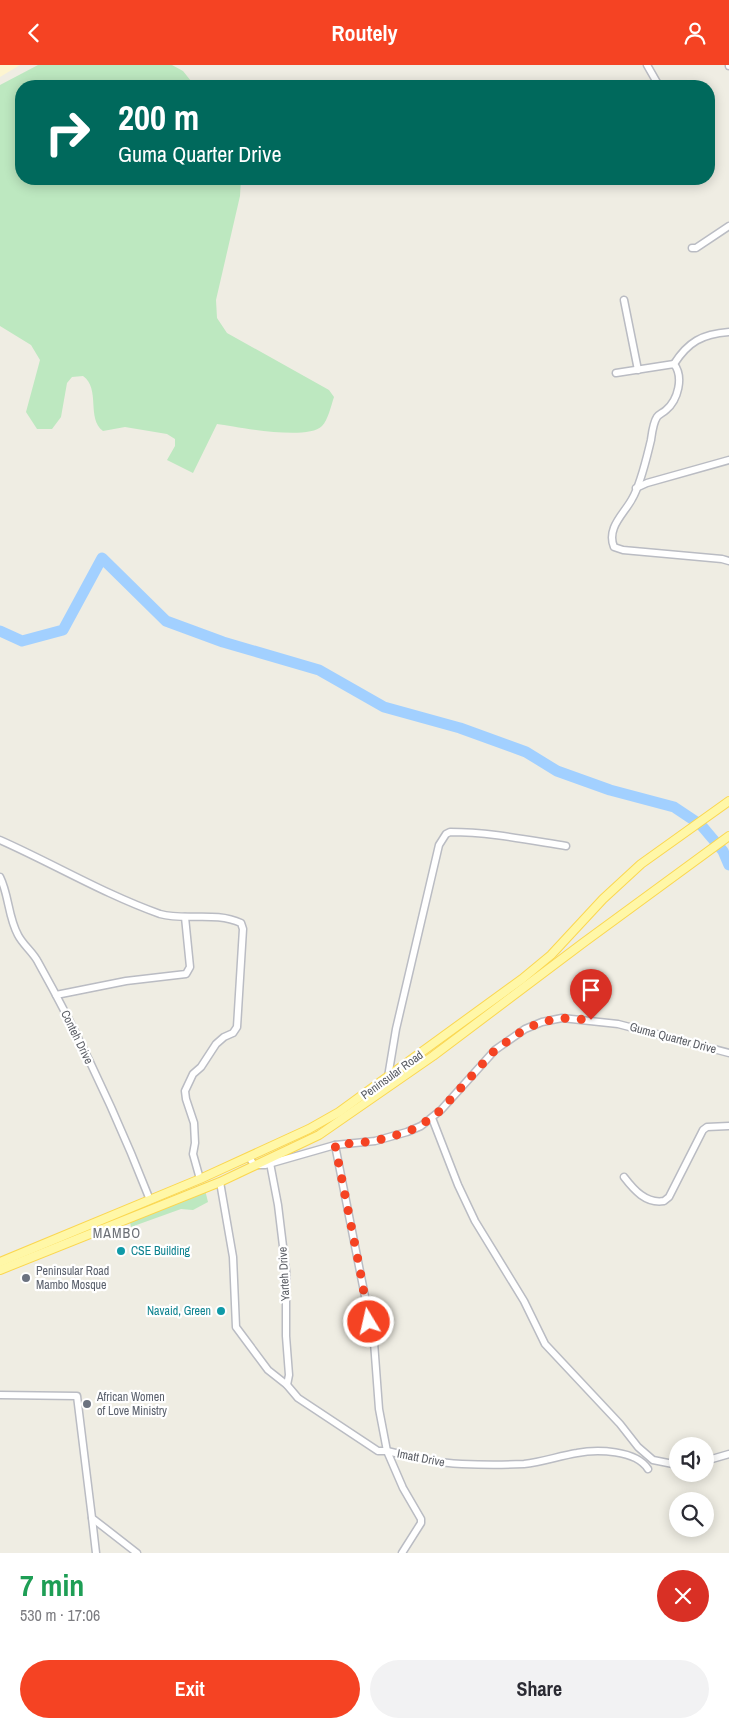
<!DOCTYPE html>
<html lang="en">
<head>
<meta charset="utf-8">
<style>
  body { margin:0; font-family:"Archivo Narrow",sans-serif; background:#f2f2f3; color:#2b2b33; height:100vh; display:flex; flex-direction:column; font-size:19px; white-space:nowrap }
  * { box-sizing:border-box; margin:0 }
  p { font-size:16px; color:#7c7c81 }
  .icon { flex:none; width:28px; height:28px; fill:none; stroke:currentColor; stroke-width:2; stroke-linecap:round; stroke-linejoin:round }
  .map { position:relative; height:1488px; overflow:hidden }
  .details { display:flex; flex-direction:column; background:#fff; flex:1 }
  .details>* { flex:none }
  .top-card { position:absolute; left:15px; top:15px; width:700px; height:105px; border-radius:20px; box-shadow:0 2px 12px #0003; background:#00695c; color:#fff; overflow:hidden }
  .tools { position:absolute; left:669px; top:1372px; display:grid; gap:10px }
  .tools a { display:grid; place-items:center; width:45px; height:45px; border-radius:50%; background:#fff; box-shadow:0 2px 12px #0003; font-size:25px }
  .pin { position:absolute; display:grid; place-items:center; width:42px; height:42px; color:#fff; margin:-51px -21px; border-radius:50% 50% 50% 0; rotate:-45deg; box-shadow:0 0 5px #0007 }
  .pin .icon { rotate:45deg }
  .me { position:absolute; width:55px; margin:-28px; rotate:351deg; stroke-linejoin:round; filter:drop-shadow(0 0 4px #0008) }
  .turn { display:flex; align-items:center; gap:18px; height:105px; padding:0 20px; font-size:22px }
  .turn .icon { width:65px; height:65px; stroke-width:2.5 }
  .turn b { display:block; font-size:35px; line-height:42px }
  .round { display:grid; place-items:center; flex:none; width:52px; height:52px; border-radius:26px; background:#f2f2f3 }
  .headline { display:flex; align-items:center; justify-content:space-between; height:85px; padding:0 20px }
  h1 { font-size:30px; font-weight:700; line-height:38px; color:#1e9e55 }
  .cta { display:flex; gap:10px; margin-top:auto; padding:10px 20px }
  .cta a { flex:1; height:58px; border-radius:30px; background:#f54323; color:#fff; font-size:20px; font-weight:700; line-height:58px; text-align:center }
  .cta a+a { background:#f2f2f3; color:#2b2b33 }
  header { display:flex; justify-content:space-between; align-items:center; height:65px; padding:0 20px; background:#f54323; color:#fff; font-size:22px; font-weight:700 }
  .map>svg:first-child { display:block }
</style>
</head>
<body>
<header><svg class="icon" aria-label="back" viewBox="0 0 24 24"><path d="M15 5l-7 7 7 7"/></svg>Routely<svg class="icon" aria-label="person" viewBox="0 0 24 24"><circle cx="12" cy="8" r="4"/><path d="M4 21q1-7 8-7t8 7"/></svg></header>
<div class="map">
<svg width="729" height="1488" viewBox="0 0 729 1488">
  <rect width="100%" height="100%" fill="#efede3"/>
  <g fill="#bde8c0">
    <path d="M38,0H172L183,6L195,21H21V114H241L240,131L216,235L217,253L227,268L329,325L334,332C331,341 328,355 322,361C307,376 238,362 217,359L193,408L167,395L175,381V374L167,369L125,362L103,366C86,353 101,324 83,311L72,312L67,318L61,352L52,364H37L26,347L40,295L31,280L0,261V20Z"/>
    <polygon points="204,1121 208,1137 193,1145 181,1144 131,1162 129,1152"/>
  </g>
  <polygon fill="#fdf5d0" points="0,0 20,0 0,12"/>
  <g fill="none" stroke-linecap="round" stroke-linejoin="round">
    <polyline stroke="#a2d0ff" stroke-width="11" points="0,566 22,576 63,565 102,493 166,556 223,577 319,605 384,642 460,663 526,687 557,706 610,725 674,742 701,760 723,786 729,800"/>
    <g stroke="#babcc3" stroke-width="9">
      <g id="minor">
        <polyline points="647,0 659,21"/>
        <polyline points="729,0 729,1"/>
        <polyline points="692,183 696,183 729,161"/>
        <polyline points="624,235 638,305"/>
        <path d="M674,299C688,277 702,269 729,267"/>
        <path d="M616,308L674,299C684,312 678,335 666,345C663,348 659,349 657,352C653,358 652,368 651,375C647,391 641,419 632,434C624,449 606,463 614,482L623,485L722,494L729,496"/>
        <polyline points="636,423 647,418 729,395"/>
        <path d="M0,775C54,799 104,829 160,849C186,856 215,846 241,858L243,864L237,962L233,968L224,972L216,979L201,1002L193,1009L185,1026L186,1034L194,1058L195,1078L193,1089L200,1114"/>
        <path d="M0,812C9,830 8,852 18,870C23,880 33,887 38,897C81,974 118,1053 150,1135"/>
        <polyline points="56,930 126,916 186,909 190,902 185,852"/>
        <path d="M388,1012L396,964L439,780L446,769L450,767C489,767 528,775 566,781"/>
        <polyline points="432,1053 458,1120 475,1156 524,1236 545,1279 620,1359 638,1382 653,1395 678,1400"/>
        <polyline points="335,1080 374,1277 379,1344 387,1386 403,1423 421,1454 421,1458 402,1488"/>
        <polyline points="249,1092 254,1100 265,1100 335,1080 375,1076 407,1067 421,1061 441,1045 495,985 525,964 542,957 562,953 618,959 729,988"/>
        <polyline points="270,1098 278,1140 286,1206 286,1271 289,1310 287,1320"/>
        <path d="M624,1112C634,1125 646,1139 664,1136L669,1132L703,1065L707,1062L729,1061"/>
        <path d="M220,1117L233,1192L236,1262L268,1305L287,1320L298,1333L378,1386H387C412,1392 437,1398 462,1399C483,1400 504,1400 524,1399C542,1397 559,1391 577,1388C597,1384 636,1385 648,1404"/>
        <polyline points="0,1330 77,1331 92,1453 137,1488"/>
        <polyline points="705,1396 729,1389"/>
        <polyline points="92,1453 96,1488"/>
      </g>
    </g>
    <g stroke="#fbd750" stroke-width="10">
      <g id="major">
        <polyline points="0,1197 200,1114 309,1064 339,1047 522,914 551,890 603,834 641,799 729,736"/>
        <polyline points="0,1205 220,1117 319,1070 433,991 583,878 729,771"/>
      </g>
    </g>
    <use href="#minor" stroke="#fff" stroke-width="6"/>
    <use href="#major" stroke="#fff7a7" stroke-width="8"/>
  </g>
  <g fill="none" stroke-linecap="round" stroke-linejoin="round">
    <polyline stroke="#f54323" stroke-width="9" stroke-dasharray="0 16.2" points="369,1257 360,1205 335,1080 375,1076 407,1067 420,1061 441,1045 495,985 525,964 542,957 562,953 591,955"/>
  </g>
  <g fill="#0f9aa8" stroke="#fff" stroke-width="2">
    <circle cx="121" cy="1186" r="5"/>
    <circle cx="221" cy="1246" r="5"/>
  </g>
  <g fill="#6b7280" stroke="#fff" stroke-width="2">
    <circle cx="26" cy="1213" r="5"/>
    <circle cx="87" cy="1339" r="5"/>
  </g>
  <g text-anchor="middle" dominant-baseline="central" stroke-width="4.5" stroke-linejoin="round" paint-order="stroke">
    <g font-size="12" fill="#5b5e65" stroke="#fff">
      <text transform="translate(77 972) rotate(64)">Conteh Drive</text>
      <text transform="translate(673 973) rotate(15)">Guma Quarter Drive</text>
      <text transform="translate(392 1010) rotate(-36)">Peninsular Road</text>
      <text transform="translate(284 1209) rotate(-93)">Yarteh Drive</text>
      <text transform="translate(421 1393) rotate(11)">Imatt Drive</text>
    </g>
    <g font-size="12" fill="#0d838f" stroke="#fff" text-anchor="start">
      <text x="131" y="1186">CSE Building</text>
      <text x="211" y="1246" text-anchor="end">Navaid, Green</text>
    </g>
    <g font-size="12" fill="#5b616d" stroke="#fff" text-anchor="start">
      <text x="36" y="1206">Peninsular Road<tspan x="36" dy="14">Mambo Mosque</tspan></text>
      <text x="97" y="1332">African Women<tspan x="97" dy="14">of Love Ministry</tspan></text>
    </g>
    <g font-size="14" letter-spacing="1" fill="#6c7077" stroke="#fff">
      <text x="117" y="1168">MAMBO</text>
    </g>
  </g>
</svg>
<div class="tools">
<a><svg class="icon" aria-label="sound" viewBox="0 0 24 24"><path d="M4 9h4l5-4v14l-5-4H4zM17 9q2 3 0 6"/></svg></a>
<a><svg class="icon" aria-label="search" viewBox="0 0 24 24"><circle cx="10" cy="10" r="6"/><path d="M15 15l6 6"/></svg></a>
</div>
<div class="pin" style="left:591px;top:955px;background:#d93025"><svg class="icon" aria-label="arrive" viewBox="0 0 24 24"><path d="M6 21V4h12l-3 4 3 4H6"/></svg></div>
<svg class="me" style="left:369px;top:1257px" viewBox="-20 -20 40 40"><circle r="17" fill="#f54323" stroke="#fff" stroke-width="3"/><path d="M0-11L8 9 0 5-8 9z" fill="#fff"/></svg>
<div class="top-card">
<div class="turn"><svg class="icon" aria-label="right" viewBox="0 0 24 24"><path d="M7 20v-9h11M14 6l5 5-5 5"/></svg><div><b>200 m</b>Guma Quarter Drive</div></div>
</div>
</div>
<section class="details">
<div class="headline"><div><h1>7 min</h1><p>530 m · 17:06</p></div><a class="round" style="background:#d93025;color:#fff"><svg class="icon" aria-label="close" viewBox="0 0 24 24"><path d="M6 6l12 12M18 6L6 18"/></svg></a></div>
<div class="cta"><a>Exit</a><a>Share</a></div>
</section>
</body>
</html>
